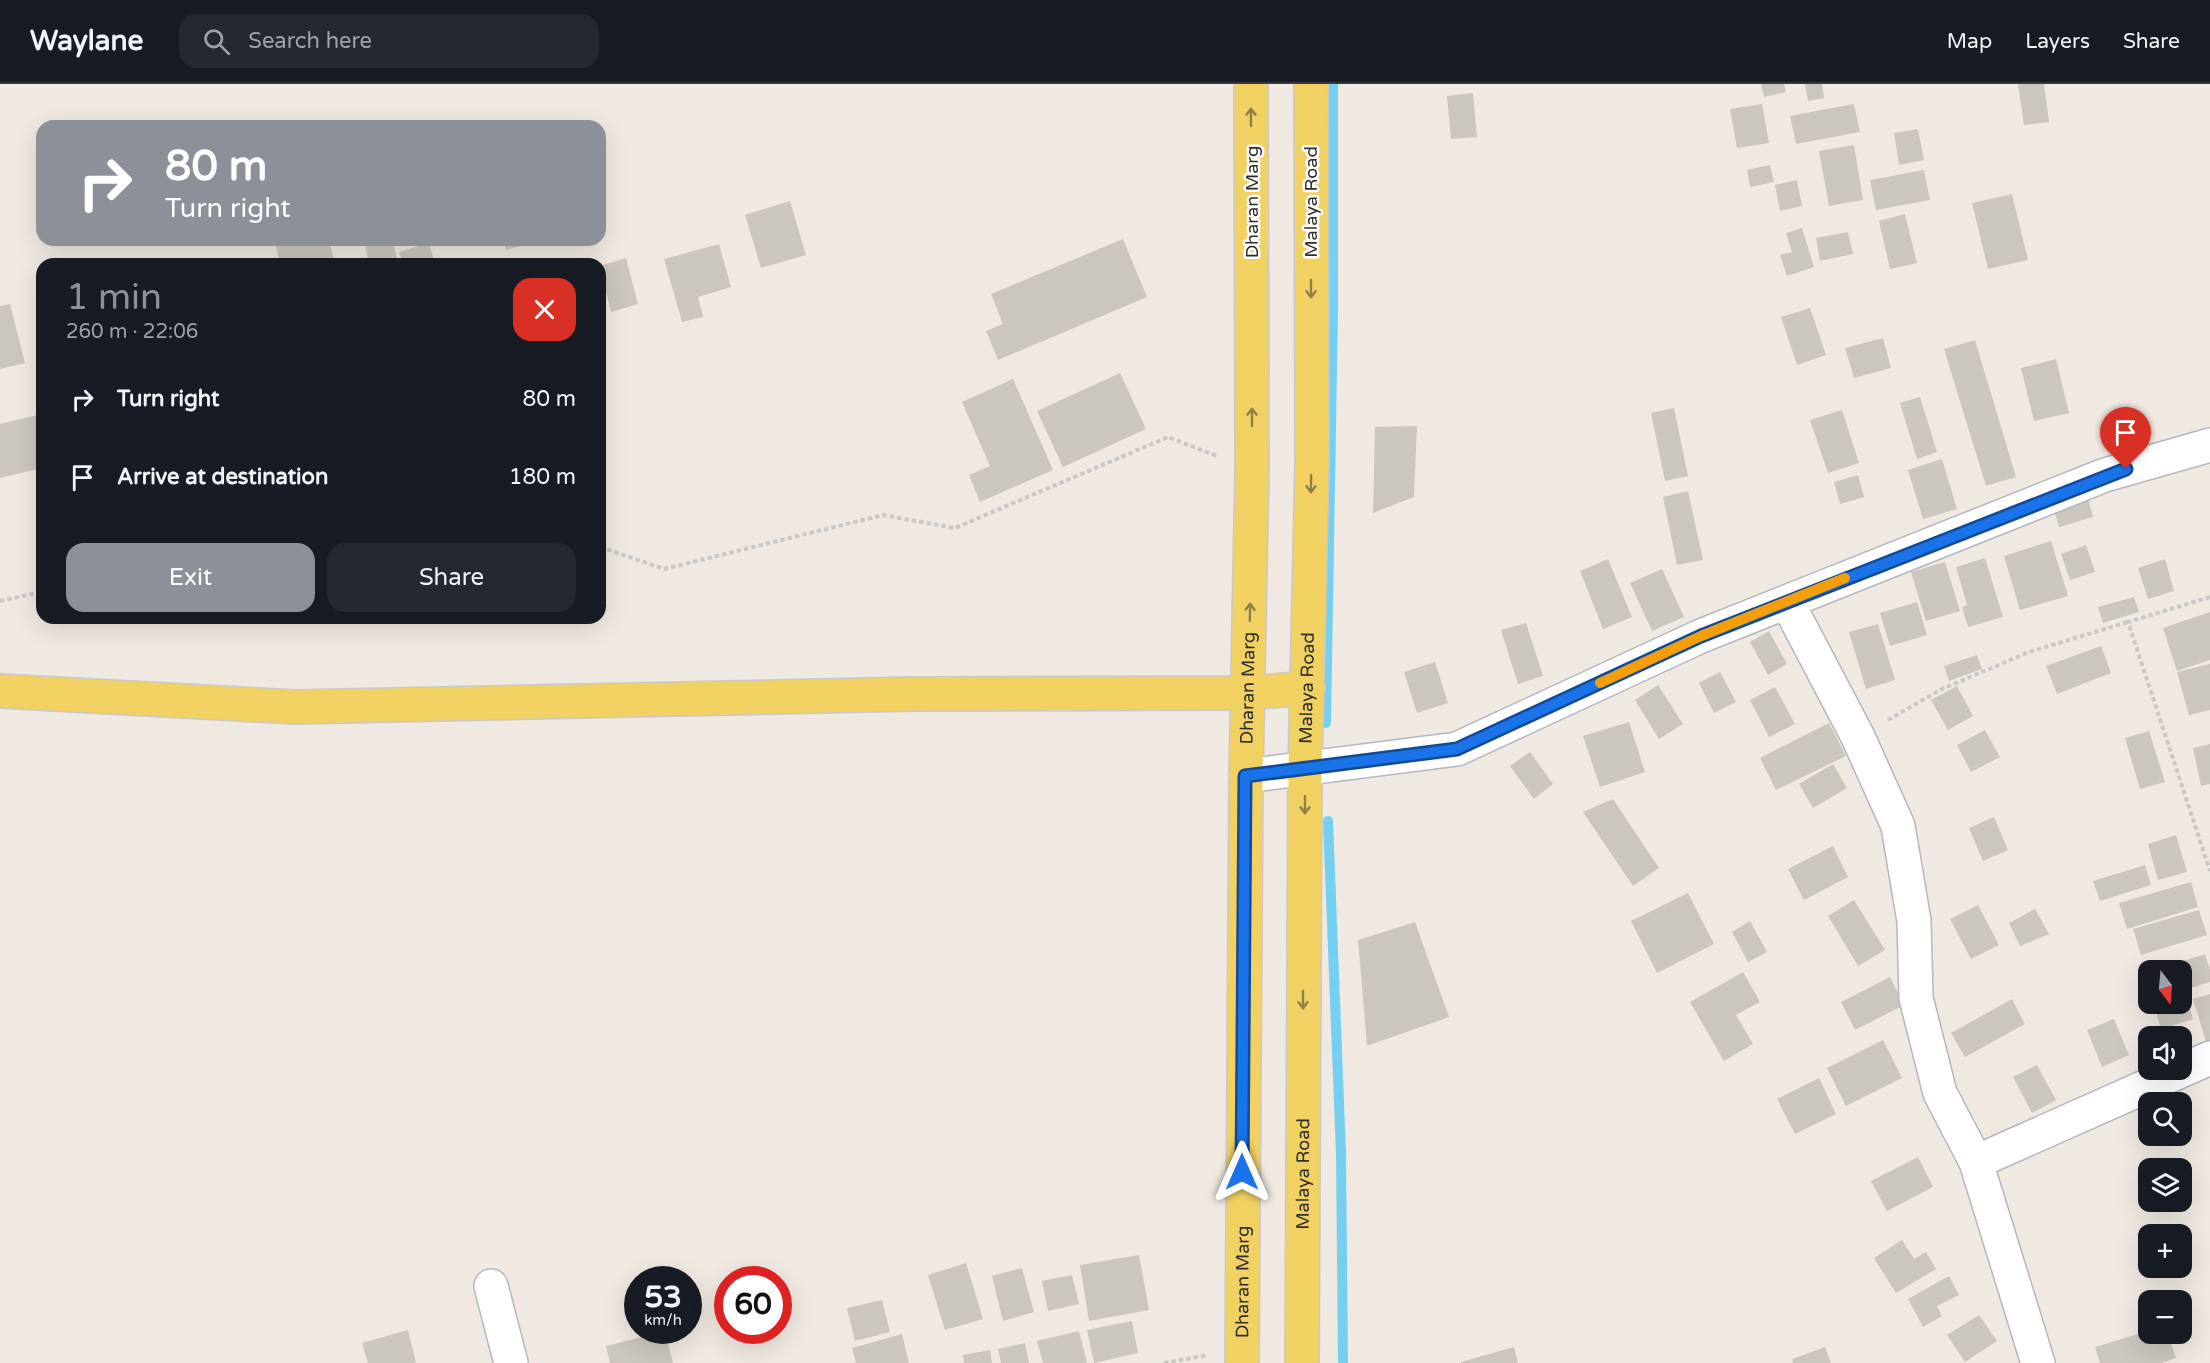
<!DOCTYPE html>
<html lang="en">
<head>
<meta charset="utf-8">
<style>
  body { margin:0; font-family:"Varela Round",sans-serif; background:#242831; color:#f1f3f6; height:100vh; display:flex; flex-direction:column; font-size:22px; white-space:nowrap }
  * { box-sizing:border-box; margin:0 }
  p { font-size:20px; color:#9ea1a6 }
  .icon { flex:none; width:33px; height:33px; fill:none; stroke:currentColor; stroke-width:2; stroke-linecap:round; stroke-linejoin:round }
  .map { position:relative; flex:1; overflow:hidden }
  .side { position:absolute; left:36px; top:174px; width:570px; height:366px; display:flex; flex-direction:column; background:#171b24; border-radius:18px; box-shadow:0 6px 24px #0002 }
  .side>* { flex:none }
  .top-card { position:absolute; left:36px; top:36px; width:570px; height:126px; border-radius:18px; box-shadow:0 6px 24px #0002; background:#8c9099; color:#fff; overflow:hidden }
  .needle { width:39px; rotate:164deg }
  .controls { position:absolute; left:2138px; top:876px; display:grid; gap:12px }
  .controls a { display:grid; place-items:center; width:54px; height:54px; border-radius:12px; background:#171b24; box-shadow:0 6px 24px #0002; font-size:30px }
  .speed { position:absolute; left:624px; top:1182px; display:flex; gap:12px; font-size:30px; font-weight:700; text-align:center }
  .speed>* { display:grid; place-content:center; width:78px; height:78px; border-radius:50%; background:#171b24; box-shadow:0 6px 24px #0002; line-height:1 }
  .speed small { font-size:15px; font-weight:400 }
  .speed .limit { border:9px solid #d22; background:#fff; color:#111 }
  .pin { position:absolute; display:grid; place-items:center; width:51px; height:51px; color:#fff; margin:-62px -26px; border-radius:50% 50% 50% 0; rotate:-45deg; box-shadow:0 0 6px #0007 }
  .pin .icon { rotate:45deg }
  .me { position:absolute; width:66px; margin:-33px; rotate:0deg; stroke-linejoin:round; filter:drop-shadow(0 0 4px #0008) }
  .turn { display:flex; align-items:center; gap:21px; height:126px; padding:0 30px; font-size:27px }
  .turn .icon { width:78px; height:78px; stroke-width:2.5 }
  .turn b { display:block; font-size:42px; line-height:51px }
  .round { display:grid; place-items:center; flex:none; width:63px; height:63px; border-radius:18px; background:#242831 }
  .head { display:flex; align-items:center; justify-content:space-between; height:102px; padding:0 30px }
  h1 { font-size:36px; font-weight:600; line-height:45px; color:#8c9099 }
  .action { display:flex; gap:12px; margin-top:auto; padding:12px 30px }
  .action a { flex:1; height:69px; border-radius:18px; background:#8c9099; color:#fff; font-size:24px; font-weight:600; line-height:69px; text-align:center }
  .action a+a { background:#242831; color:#f1f3f6 }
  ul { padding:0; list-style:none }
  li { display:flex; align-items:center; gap:18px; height:78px; padding:0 30px }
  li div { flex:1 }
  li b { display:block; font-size:22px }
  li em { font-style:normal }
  header { display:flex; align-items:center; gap:36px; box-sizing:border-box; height:84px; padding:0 30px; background:#171b24; border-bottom:2px solid #363941 }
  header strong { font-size:28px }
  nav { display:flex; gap:33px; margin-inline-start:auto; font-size:21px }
  .search { width:420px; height:54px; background:#242831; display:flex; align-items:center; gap:15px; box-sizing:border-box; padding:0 21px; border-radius:18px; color:#9ea1a6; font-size:22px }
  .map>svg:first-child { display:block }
</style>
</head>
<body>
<header>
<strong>Waylane</strong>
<div class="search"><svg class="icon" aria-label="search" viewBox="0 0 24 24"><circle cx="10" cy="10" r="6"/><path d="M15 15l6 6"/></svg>Search here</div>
<nav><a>Map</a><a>Layers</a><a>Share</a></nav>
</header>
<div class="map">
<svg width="2210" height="1279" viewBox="0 0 2210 1279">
  <rect width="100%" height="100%" fill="#efe9e1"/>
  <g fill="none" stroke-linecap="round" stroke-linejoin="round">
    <g stroke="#75cff0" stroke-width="10">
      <polyline points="1326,639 1333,223 1333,0"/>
      <polyline points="1328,737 1341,1070 1343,1279"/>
    </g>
  </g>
  <g fill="#cbc7bf">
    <polygon points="1761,0 1784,0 1786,8 1764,13"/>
    <polygon points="1805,0 1822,0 1824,14 1808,17"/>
    <polygon points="2018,0 2044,0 2049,38 2024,41"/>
    <polygon points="1473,9 1477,53 1451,55 1447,12"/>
    <polygon points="1762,20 1769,59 1737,64 1730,25"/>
    <polygon points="1854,20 1860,48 1796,60 1790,32"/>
    <polygon points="1918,45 1924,76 1899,81 1894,49"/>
    <polygon points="1854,61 1863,116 1829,122 1819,67"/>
    <polygon points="1770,81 1774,98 1750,103 1747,86"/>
    <polygon points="1924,86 1930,116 1876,126 1870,96"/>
    <polygon points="1797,96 1802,122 1780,127 1775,101"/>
    <polygon points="2012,110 2028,176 1988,185 1972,119"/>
    <polygon points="790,117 806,171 761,184 745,131"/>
    <polygon points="1905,130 1917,179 1890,185 1879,137"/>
    <polygon points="1802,144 1814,183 1787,192 1780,171 1792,168 1786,149"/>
    <polygon points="1848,148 1853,170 1820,177 1816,154"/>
    <polygon points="1123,155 1147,213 998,276 986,247 1003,240 991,210"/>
    <polygon points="284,156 329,156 335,180 280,180 275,158"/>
    <polygon points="364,156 393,156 398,180 369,180"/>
    <polygon points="503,156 535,156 536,158 506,166"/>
    <polygon points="429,159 435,180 403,180 399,168"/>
    <polygon points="719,160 731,203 698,213 703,233 682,238 664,175"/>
    <polygon points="626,174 638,220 611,228 600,182"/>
    <polygon points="10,220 25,279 0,285 0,222"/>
    <polygon points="1810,224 1826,271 1797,281 1781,233"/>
    <polygon points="1883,254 1891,284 1854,294 1845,264"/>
    <polygon points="1975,256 2016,393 1986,402 1944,265"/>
    <polygon points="2056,275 2069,329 2034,337 2021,284"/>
    <polygon points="1120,289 1146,345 1063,383 1037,327"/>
    <polygon points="1013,295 1053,386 980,418 969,391 990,382 962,318"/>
    <polygon points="1920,313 1937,368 1917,375 1900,319"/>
    <polygon points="1674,324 1688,392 1665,397 1651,329"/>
    <polygon points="1842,326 1859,379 1828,389 1810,336"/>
    <polygon points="37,331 42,351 42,384 0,394 0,340"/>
    <polygon points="1417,342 1414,413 1373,429 1375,343"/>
    <polygon points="1942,375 1957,425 1923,435 1908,386"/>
    <polygon points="1858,391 1864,413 1840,420 1834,398"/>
    <polygon points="1688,407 1703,476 1677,481 1663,413"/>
    <polygon points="2088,415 2093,433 2059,443 2054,426"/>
    <polygon points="2051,457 2068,512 2020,526 2004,472"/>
    <polygon points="2086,461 2095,488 2070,496 2061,470"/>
    <polygon points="1985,474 2003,533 1968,543 1962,523 1967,521 1956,483"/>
    <polygon points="1608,475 1632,533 1603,545 1580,487"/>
    <polygon points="2165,475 2174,507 2148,515 2138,484"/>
    <polygon points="1945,478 1960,527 1926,537 1911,488"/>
    <polygon points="1662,485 1684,533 1652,547 1630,499"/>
    <polygon points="2134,513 2139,528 2103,539 2098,523"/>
    <polygon points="1917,518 1927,551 1890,562 1880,529"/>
    <polygon points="2210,528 2210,576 2177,587 2163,544"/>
    <polygon points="1526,539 1543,592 1518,600 1501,546"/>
    <polygon points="1878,540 1895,596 1866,605 1849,548"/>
    <polygon points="1769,547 1787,580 1768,591 1750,558"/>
    <polygon points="2101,562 2111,589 2057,610 2046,582"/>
    <polygon points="1977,571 1982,585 1949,597 1944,582"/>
    <polygon points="1435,578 1448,619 1417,629 1404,588"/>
    <polygon points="2210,580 2210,626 2189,631 2177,588"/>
    <polygon points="1720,588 1736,618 1714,629 1699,599"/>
    <polygon points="1658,601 1683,640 1659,655 1635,616"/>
    <polygon points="1957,602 1973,632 1948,646 1931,616"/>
    <polygon points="1775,603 1795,640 1769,653 1750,616"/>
    <polygon points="1629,638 1645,688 1600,703 1583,652"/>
    <polygon points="1829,639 1846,672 1776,706 1760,674"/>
    <polygon points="1985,646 2000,673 1971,688 1957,661"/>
    <polygon points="2149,647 2165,698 2140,705 2125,654"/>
    <polygon points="2210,660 2210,700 2201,702 2193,664"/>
    <polygon points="1530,668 1553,700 1534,715 1510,682"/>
    <polygon points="1833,680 1847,704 1813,724 1799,700"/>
    <polygon points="1613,715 1659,784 1633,802 1583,728"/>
    <polygon points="1994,733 2008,766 1983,777 1969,744"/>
    <polygon points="2176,751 2187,788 2158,796 2148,760"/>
    <polygon points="1833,762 1848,793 1804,816 1788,785"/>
    <polygon points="2145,781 2151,801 2100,817 2093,797"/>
    <polygon points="2191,798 2198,823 2127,845 2119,819"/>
    <polygon points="1688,809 1714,860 1657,889 1631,837"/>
    <polygon points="1854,816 1885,866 1858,882 1828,832"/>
    <polygon points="1978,821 1999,861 1971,875 1950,835"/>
    <polygon points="2035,825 2049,850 2020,862 2009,839"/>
    <polygon points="2199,826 2207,851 2141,871 2133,845"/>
    <polygon points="1750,837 1767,868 1748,878 1732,848"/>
    <polygon points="1415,838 1449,933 1367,962 1358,856"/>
    <polygon points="2205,870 2210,886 2210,898 2181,907 2181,886 2155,886"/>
    <polygon points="1743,888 1760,918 1736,931 1753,960 1724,977 1690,918"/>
    <polygon points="1890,893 1904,921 1855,946 1841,918"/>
    <polygon points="2210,910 2210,957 2206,958 2193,915"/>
    <polygon points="2012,915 2025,940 1965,973 1951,949"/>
    <polygon points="2187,915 2193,935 2161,945 2155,924 2181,920"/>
    <polygon points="2114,935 2129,971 2102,983 2087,946"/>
    <polygon points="1883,956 1902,994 1846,1022 1827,984"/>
    <polygon points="2037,981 2056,1016 2032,1029 2013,993"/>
    <polygon points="1819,994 1836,1030 1795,1050 1777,1015"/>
    <polygon points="1918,1073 1933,1103 1887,1127 1871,1097"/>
    <polygon points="1902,1156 1914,1175 1926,1168 1936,1185 1896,1209 1874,1174"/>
    <polygon points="1139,1171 1149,1226 1089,1237 1080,1181"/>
    <polygon points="966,1179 983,1235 945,1246 928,1191"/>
    <polygon points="1022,1184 1034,1228 1003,1237 992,1192"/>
    <polygon points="1072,1191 1079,1220 1048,1227 1042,1197"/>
    <polygon points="1949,1192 1959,1211 1937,1222 1942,1232 1923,1243 1908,1215"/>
    <polygon points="882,1216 890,1248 855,1257 847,1224"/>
    <polygon points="1979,1231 1997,1257 1965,1278 1947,1251"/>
    <polygon points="1132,1237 1138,1269 1094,1279 1087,1246"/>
    <polygon points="408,1246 416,1279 368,1279 362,1259"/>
    <polygon points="665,1247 673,1279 610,1279 606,1262"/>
    <polygon points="1079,1247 1087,1279 1043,1279 1037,1257"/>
    <polygon points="2148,1247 2148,1250 2168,1250 2176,1274 2162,1279 2100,1279 2095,1263"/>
    <polygon points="902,1250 909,1279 856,1279 852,1264"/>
    <polygon points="1025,1259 1029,1279 1001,1279 998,1265"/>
    <polygon points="1514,1263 1518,1279 1461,1279 1461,1278"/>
    <polygon points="1825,1263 1831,1279 1793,1279 1792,1275"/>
    <polygon points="990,1266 992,1279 964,1279 963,1271"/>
  </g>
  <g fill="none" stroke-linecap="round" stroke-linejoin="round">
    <g stroke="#b4b7c1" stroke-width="36">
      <g id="street">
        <polyline points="1787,518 1858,653 1898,742 1914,837 1916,914 1940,1009 1976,1078 2210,974"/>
        <polyline points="1246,692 1457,665 1701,552 2105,391 2210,361"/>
        <polyline points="1976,1078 2038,1279"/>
        <polyline points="491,1202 511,1279"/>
      </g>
    </g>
    <g stroke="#c9c9c9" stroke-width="36">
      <g id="primary">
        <polyline points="0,607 295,623 913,610 1249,609 1308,604"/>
        <path id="s1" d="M1242,1279L1246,692L1252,385L1251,0"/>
        <path id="s2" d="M1302,1279L1305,686L1312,379L1311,0"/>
      </g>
    </g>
    <g stroke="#c9c9c9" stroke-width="4" stroke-dasharray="4.5 3" stroke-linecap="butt">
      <polyline points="600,463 664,485 883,431 955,444 1168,353 1217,372"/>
      <polyline points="2210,513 2128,538 2210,787"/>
      <polyline points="0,517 42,508"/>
      <polyline points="1888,636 1942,605 2029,568 2128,538"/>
      <polyline points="1164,1279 1208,1271"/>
    </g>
    <use href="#street" stroke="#fff" stroke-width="33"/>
    <use href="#primary" stroke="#f2d163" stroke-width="33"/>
  </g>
  <defs><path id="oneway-shaft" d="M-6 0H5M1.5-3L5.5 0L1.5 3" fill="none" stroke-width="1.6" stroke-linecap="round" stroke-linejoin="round" transform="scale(1.5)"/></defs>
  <g stroke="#908048">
    <use href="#oneway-shaft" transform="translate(1251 33) rotate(-90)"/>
    <use href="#oneway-shaft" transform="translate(1311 205) rotate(90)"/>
    <use href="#oneway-shaft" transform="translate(1252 333) rotate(-90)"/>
    <use href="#oneway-shaft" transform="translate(1311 400) rotate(91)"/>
    <use href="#oneway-shaft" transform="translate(1250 528) rotate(-89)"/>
    <use href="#oneway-shaft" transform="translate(1305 721) rotate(90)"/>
    <use href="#oneway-shaft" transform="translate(1303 916) rotate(90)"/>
  </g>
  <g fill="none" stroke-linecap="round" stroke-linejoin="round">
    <g stroke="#114b97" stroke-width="15">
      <polyline id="route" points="1242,1088 1245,692 1457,665 1701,552 2126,385"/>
    </g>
    <use href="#route" stroke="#1a73e8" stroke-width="10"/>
    <polyline stroke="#f59e0b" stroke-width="10" points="1600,599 1701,552 1845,494"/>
  </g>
  <g text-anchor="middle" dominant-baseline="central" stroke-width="5" stroke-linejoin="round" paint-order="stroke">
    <g font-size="18" fill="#2e2e2e" stroke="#fff">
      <text transform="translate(1252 118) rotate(-90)">Dharan Marg</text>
      <text transform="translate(1311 118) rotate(-90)">Malaya Road</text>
      <text stroke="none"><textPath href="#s1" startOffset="675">Dharan Marg</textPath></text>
      <text stroke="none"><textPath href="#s2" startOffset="675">Malaya Road</textPath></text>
      <text stroke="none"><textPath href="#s2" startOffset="189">Malaya Road</textPath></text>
      <text stroke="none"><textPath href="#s1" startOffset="81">Dharan Marg</textPath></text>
    </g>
  </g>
</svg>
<div class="controls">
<a><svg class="needle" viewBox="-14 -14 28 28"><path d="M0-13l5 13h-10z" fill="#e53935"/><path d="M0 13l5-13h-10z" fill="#9ea1a6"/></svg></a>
<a><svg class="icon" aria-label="sound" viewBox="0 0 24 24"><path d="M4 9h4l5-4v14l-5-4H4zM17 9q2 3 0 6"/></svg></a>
<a><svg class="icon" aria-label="search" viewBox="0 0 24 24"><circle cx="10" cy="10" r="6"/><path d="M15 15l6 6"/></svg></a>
<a><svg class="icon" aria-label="layers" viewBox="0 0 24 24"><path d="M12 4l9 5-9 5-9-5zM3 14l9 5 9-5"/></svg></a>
<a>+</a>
<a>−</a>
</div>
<div class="speed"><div>53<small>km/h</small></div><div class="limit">60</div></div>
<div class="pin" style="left:2126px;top:385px;background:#d93025"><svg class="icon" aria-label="arrive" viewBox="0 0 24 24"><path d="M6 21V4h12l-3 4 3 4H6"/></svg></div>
<svg class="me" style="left:1242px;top:1088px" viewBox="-20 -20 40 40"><path d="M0-17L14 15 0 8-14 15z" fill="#1a73e8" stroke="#fff" stroke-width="4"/></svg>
<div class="top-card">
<div class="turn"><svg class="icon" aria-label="right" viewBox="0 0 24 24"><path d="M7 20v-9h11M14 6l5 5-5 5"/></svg><div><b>80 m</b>Turn right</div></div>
</div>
<section class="side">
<div class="head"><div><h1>1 min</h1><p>260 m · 22:06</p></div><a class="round" style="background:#d93025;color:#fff"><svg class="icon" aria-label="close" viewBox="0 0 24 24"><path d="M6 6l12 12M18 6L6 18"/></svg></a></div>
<ul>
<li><svg class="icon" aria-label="right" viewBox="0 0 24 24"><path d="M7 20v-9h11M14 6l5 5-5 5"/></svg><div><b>Turn right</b></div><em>80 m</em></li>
<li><svg class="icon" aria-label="arrive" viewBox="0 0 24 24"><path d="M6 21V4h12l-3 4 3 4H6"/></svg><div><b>Arrive at destination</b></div><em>180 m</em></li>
</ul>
<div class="action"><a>Exit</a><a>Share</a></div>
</section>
</div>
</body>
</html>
